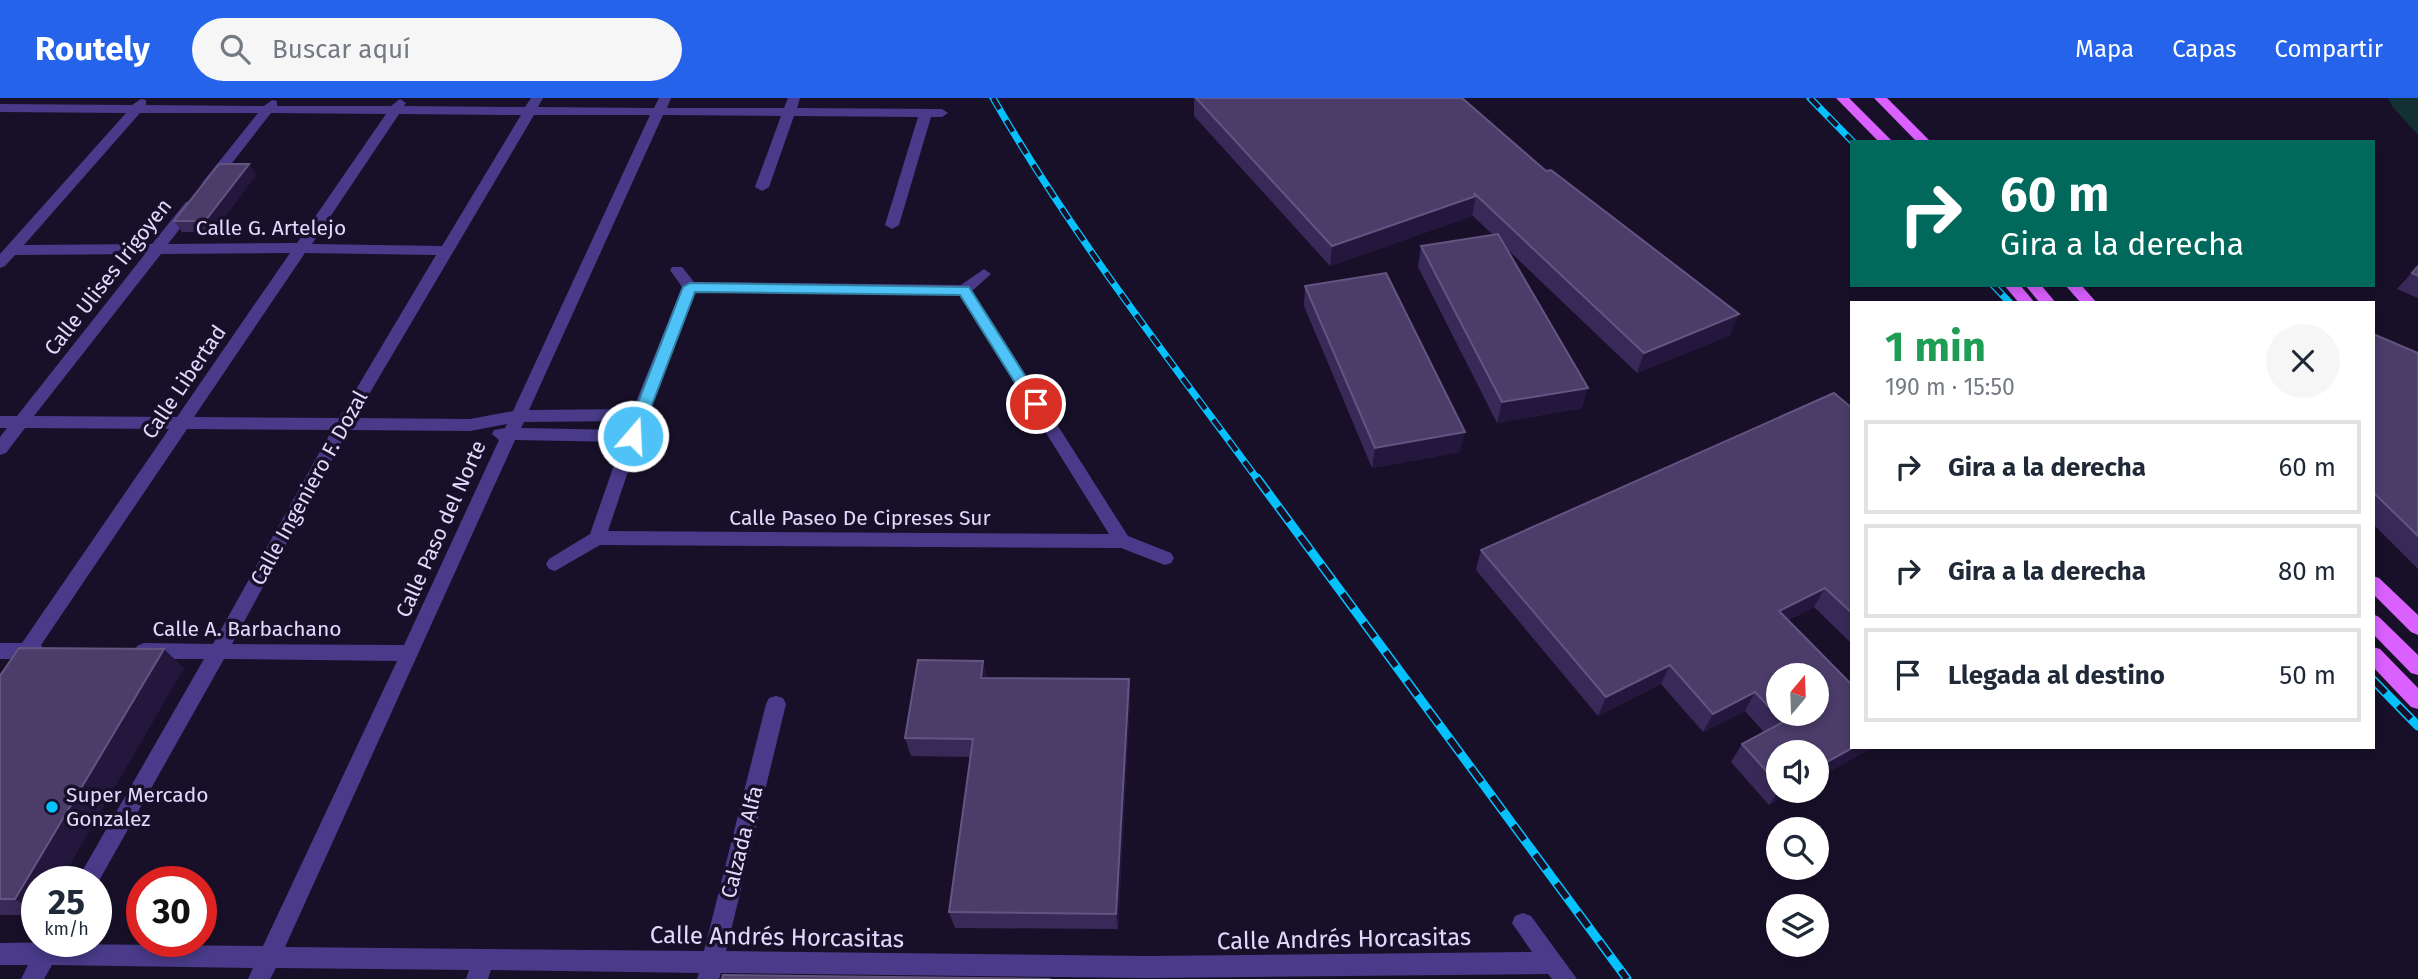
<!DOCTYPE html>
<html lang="es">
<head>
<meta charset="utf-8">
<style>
  body { margin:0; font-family:"Fira Sans",sans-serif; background:#f6f6f7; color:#1f2937; height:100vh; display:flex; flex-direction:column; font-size:26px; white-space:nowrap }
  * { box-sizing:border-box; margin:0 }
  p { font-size:23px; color:#747a83 }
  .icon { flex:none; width:38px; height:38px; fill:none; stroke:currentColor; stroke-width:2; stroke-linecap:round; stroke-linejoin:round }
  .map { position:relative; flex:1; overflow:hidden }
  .drawer { position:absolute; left:1850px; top:203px; width:525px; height:448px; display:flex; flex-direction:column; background:#fff; border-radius:0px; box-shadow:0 4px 10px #0003 }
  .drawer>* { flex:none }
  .banner { position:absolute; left:1850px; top:42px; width:525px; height:147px; border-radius:0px; box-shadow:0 4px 10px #0003; background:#00695c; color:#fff; overflow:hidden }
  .needle { width:46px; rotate:19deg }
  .tools { position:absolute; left:1766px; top:565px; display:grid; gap:14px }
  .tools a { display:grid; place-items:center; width:63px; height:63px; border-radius:50%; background:#fff; box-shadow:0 4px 10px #0003; font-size:35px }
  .speed { position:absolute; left:21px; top:768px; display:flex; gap:14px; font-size:35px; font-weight:700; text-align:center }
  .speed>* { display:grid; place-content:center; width:91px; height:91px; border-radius:50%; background:#fff; box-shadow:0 4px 10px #0003; line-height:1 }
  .speed small { font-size:18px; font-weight:400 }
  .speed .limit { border:10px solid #d22; background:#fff; color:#111 }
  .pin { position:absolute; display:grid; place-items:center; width:60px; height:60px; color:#fff; margin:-30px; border:4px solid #fff; border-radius:50%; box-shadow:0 2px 7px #0007 }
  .me { position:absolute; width:77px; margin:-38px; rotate:19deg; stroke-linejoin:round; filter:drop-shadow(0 0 5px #0008) }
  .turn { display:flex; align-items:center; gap:24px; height:147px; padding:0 35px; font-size:32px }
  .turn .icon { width:91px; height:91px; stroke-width:2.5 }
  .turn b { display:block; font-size:49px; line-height:60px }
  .round { display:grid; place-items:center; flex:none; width:74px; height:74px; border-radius:37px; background:#f6f6f7 }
  .summary { display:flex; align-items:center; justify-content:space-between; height:119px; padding:0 35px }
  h1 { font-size:42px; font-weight:700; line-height:52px; color:#1e9e55 }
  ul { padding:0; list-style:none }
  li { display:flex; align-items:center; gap:21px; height:94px; margin:0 14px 10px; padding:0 21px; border:4px solid #e0e1e3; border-radius:0px }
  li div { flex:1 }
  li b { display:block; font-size:26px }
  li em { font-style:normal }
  header { display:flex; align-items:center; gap:42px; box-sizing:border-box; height:98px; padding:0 35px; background:#2563eb; color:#fff }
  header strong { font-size:33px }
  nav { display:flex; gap:38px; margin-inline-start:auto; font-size:24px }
  .search { width:490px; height:63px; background:#f6f6f7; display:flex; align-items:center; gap:18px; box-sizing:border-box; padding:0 24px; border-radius:38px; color:#747a83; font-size:26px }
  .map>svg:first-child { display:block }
</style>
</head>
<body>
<header>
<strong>Routely</strong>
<div class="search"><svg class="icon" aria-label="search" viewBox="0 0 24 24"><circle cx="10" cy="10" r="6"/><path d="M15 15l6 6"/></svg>Buscar aquí</div>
<nav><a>Mapa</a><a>Capas</a><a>Compartir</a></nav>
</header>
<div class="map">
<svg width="2418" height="881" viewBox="0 0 2418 881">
  <rect width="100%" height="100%" fill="#181029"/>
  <polygon fill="#133034" points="2388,0 2418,0 2418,37 2392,8"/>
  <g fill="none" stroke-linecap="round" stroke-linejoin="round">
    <path fill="#493b89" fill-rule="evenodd" d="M531,0H543L538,9L654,10L659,0H671L667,10H784L788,0H800L797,10L942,11L948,15L942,19H931L899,127L892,131L885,127L918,19L794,18L769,89L762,93L755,89L781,18L663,17L529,312L633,311L682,189L670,172L672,169H682L694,184L961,187L984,171L991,176L972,193L1128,438L1171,455L1174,460L1171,465L1165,467L1121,450L600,447L555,473L549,471L546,466L549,461L590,436L622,344L515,342L285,849L704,853L766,606L769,600L776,598L783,600L786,606L726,853L1147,858L1532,854L1512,825L1515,818L1523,815L1531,818L1577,881H1552L1548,876L1147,880L721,875L719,881H697L699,875L491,872L488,881H466L469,872L276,870L270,881H248L253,870L52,867L44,881H21L28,867H0V845L64,844L63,846L263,848L397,563L224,561L96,788V784H76L204,561H144L137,558L135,553L137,548L144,545L213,546L332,332L187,331L41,547L45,553L43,558L32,561L7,598L0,600V576L11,561H0V545H22L169,331L25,330L6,355L0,357V339L7,330H0V318H17L145,156L15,157L5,168L0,170V156L126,15L0,14V6L132,7L141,1L146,2V7L264,8L272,2L277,3V8H391L400,1L406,5L404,8L525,9ZM140,15H258L202,85L209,89L214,88L271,15L386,16L297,145L168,146L198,107L191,103L186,104L152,146L24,147ZM399,16L521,17L442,148L312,146ZM534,17H650L513,313L470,321L355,320ZM290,155L177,319L34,318L161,156ZM305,155L436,157L339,320L194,319ZM695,194L960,197L1109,436L608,433L647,317ZM629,323L626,332L521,330L524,324ZM507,326L505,330L494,332L492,336L499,342L404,547L232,546L348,332L470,333Z"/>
    <g fill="#da60ff" fill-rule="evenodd">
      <polygon points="1836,0 1849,0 1893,44 1879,44"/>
      <polygon points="1874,0 1887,0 1931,44 1917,44"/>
      <polygon points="2004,187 2020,187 2035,205 2019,205"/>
      <polygon points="2025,187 2041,187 2056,205 2040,205"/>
      <polygon points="2065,187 2081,187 2097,205 2081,205"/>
      <polygon points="2373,478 2379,480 2418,517 2418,537 2411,534 2373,496"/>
      <polygon points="2373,516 2379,519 2418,557 2418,577 2411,575 2373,536"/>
      <polygon points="2373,549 2380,551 2418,590 2418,611 2411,609 2373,569"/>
    </g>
    <g stroke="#05c2ff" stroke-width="7">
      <g id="rail-far1">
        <path d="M993,0C1070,134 1166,257 1258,382"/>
        <polyline points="1810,0 1853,44"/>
        <polyline points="1993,187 2010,205"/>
      </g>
    </g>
    <g stroke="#05c2ff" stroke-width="9">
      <g id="rail">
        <polyline points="1257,380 1627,881"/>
        <polyline points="2373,582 2418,628"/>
      </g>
    </g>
    <use href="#rail-far1" stroke="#181029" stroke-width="4.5" stroke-dasharray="13" stroke-linecap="butt"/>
    <use href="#rail" stroke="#181029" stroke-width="6" stroke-dasharray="18" stroke-linecap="butt"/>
  </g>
  <g fill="#392958">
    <polygon points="1194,0 1462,0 1730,237 1637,275 1506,150 1582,310 1497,325 1418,169 1421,148 1493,137 1472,117 1472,118 1330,168 1194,18"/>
    <polygon points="249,66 256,77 213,134 182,134 174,123"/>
    <polygon points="2418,168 2418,200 2397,191"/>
    <polygon points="1305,188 1460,354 1372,370 1304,208"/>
    <polygon points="2373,236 2418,255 2418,471 2373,426"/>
    <polygon points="1852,310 1852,546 1814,509 1788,522 1873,649 1816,681 1816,654 1778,654 1778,693 1795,693 1769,707 1731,664 1742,646 1764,634 1745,613 1703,634 1661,586 1598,618 1476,472 1481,452"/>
    <polygon points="184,570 37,784 37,817 0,817 0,578"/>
    <polygon points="987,580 1129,581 1130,599 1118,831 955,830 949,814 970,659 911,658 905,640"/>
  </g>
  <g fill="#24173d">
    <polygon points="249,66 256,77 213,134 205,123"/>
    <polygon points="1476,98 1472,118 1330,168 1332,148"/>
    <polygon points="1739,216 1730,237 1637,275 1644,255"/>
    <polygon points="1588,290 1582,310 1497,325 1502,304"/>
    <polygon points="1465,334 1460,354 1372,370 1375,350"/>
    <polygon points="1825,490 1814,509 1768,532 1779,513"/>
    <polygon points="164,551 184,570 60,784 37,784 37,815 15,801"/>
    <polygon points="983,563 988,581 981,580"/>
    <polygon points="1670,567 1661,586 1598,618 1606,599"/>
    <polygon points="1129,581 1130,599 1118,831 1116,816"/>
    <polygon points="1755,594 1745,613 1703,634 1713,616"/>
    <polygon points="1854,649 1873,649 1816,681 1816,670"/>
    <polygon points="1779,693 1795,693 1769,707"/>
  </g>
  <g fill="#4b3c6a" stroke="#635581" stroke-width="2" fill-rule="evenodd">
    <polygon points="1196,0 1462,0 1546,73 1551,72 1739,216 1644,255 1474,95 1476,98 1332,148"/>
    <polygon points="219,66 249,66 205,123 174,123"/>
    <polygon points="1498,136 1588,290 1502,304 1421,148"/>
    <polygon points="2418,168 2418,178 2412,175"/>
    <polygon points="1386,175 1465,334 1375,350 1305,188"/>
    <polygon points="2373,236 2418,255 2418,438 2373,394"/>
    <path d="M1834,295L1852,310V515L1825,490L1779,513L1852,587V649H1854L1816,670V654H1778V686L1742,646L1783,624L1755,594L1713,616L1670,567L1606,599L1481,452ZM1778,578H1816V616H1778Z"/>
    <polygon points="19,550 164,551 15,801 0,801 0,578"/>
    <polygon points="918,562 983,563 981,580 1129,581 1116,816 949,814 973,641 905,640"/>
    <polygon points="723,877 1051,881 722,881"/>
  </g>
  <polygon fill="#4fc3f7" stroke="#337fa1" stroke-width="2" points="690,185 969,189 1043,306 1036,312 1031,310 960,197 695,194 640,338 638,341 628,341 625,338 683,189"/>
  <circle fill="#05c2ff" stroke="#181029" stroke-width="2.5" cx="52" cy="709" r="7"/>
  <g text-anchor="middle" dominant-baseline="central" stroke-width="7" stroke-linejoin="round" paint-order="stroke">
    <g font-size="21" fill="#e2d9ff" stroke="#181029">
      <text x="271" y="130">Calle G. Artelejo</text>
      <text transform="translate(108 179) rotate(-52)">Calle Ulises Irigoyen</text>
      <text transform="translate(184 284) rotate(-56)">Calle Libertad</text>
      <text transform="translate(309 390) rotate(-61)">Calle Ingeniero F. Dozal</text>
      <text x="860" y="420">Calle Paseo De Cipreses Sur</text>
      <text transform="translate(441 431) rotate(-66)">Calle Paso del Norte</text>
      <text x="247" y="531">Calle A. Barbachano</text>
      <text transform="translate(742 744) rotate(-76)">Calzada Alfa</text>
    </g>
    <g font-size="21" fill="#e2d9ff" stroke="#181029" text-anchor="start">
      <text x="66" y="697">Super Mercado<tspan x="66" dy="24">Gonzalez</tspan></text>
    </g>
    <g font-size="24" fill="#e2d9ff" stroke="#181029">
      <text transform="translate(777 839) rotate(1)">Calle Andrés Horcasitas</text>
      <text transform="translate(1344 841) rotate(-1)">Calle Andrés Horcasitas</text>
    </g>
  </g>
</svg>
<div class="tools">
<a><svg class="needle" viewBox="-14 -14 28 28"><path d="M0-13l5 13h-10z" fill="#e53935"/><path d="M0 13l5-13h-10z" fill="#747a83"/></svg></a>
<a><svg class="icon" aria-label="sound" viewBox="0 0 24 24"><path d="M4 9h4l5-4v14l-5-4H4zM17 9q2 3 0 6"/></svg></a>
<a><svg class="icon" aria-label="search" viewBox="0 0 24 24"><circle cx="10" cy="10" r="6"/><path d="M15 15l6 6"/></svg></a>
<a><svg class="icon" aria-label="layers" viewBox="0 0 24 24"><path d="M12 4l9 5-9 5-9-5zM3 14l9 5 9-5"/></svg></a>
</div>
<div class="speed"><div>25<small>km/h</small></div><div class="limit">30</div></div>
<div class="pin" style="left:1036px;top:306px;background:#d93025"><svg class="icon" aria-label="arrive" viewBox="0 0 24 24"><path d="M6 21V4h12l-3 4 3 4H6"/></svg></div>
<svg class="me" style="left:633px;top:338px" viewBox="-20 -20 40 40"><circle r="17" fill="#4fc3f7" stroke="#fff" stroke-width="3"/><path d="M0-11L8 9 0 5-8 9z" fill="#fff"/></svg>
<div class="banner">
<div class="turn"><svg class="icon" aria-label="right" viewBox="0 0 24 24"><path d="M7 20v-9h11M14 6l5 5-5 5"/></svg><div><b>60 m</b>Gira a la derecha</div></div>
</div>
<section class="drawer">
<div class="summary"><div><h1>1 min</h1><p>190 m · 15:50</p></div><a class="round"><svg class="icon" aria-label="close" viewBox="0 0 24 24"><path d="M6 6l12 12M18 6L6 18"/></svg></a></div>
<ul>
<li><svg class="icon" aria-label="right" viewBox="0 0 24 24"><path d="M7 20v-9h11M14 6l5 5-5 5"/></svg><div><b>Gira a la derecha</b></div><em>60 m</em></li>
<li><svg class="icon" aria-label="right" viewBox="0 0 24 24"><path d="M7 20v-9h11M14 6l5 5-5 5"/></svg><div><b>Gira a la derecha</b></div><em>80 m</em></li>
<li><svg class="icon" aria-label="arrive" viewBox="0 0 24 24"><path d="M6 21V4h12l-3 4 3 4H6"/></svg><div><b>Llegada al destino</b></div><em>50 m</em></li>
</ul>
</section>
</div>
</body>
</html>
